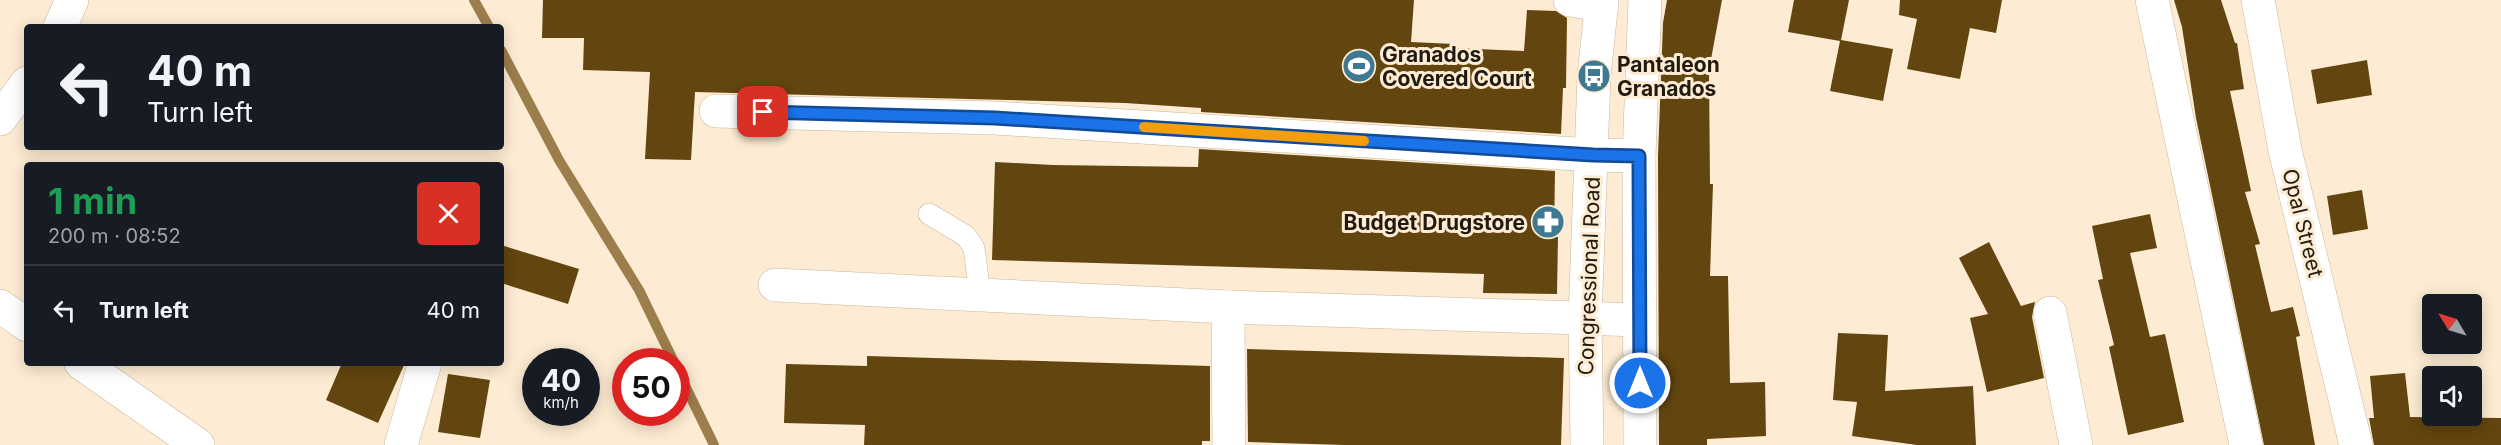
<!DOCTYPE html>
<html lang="en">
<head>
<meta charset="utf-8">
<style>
  body { margin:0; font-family:Inter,sans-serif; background:#20242c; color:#f1f3f6; height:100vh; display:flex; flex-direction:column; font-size:22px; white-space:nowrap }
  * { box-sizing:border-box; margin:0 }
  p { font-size:20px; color:#9ea1a6 }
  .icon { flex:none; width:33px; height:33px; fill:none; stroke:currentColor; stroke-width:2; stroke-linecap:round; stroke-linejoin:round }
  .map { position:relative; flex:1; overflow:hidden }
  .panel { position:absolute; left:24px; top:162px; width:480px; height:204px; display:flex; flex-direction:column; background:#171b24; border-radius:6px; box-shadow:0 3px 15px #0003 }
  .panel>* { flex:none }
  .hud { position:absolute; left:24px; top:24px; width:480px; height:126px; border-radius:6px; box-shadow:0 3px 15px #0003; background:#171b24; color:#f1f3f6; overflow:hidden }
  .needle { width:39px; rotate:308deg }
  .buttons { position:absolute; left:2422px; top:294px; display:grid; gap:12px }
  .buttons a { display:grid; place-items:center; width:60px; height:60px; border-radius:6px; background:#171b24; box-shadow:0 3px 15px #0003; font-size:30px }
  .speed { position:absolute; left:522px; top:348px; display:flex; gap:12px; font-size:30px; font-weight:700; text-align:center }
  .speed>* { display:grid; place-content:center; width:78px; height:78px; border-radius:50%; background:#171b24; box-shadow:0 3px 15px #0003; line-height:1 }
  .speed small { font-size:15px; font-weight:400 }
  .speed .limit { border:9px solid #d22; background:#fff; color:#111 }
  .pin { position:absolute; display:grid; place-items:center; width:51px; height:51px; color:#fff; margin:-26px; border-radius:12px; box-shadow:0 3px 9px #0006 }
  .me { position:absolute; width:66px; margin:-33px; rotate:0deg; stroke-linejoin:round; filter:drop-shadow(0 0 4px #0008) }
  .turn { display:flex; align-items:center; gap:21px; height:126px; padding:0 24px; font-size:27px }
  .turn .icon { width:78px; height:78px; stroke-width:2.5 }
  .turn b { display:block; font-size:42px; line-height:51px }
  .round { display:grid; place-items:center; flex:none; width:63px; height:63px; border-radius:6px; background:#20242c }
  .headline { display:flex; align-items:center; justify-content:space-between; height:102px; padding:0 24px }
  h1 { font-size:36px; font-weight:700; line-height:45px; color:#1e9e55 }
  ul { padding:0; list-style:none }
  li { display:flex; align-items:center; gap:18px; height:90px; padding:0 24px; border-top:2px solid #363941 }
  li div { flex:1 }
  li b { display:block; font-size:22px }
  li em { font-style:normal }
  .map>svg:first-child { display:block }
</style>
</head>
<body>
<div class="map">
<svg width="2501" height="445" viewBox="0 0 2501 445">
  <rect width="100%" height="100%" fill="#fdecd3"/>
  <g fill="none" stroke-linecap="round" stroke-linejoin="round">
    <g stroke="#9c7d4c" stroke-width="10">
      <polyline points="474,0 489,27"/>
      <polyline points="501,50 559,160 639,290 674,362"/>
      <polyline points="676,367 714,445"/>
    </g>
  </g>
  <g fill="#62450f">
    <polygon points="543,0 1414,0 1411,42 1454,44 1454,48 1524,51 1527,10 1556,11 1567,18 1566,88 1563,88 1561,134 1201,112 1201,108 1125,103 695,92 691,160 645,159 650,72 583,70 584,38 542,38"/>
    <polygon points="1667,0 1722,0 1709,70 1710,184 1713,184 1710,276 1728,276 1730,383 1765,382 1766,436 1707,439 1707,445 1659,445 1658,156 1663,23"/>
    <polygon points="1794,0 1849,0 1841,40 1893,49 1883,101 1830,91 1840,41 1788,32"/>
    <polygon points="1900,0 2002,0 1996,33 1970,28 1960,79 1907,69 1917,19 1899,15"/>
    <polygon points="2174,0 2221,0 2235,43 2237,43 2244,89 2230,91 2251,191 2245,192 2260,244 2255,245 2271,312 2293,307 2300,336 2296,337 2315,445 2264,445 2196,118 2182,27"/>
    <polygon points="2367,60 2372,95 2317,104 2311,70"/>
    <polygon points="1199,149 1555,171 1554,237 1558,237 1557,294 1483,293 1484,274 992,260 995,162 1053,165 1198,167"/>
    <polygon points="2362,190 2368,229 2333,235 2327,196"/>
    <polygon points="2150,214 2157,248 2130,253 2150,337 2165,334 2184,422 2128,435 2109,347 2114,345 2098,280 2103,279 2092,226"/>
    <polygon points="1989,242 2021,306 2035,302 2032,317 2044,378 1987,392 1970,318 1988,314 1959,258"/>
    <polygon points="501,245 579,269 568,304 501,283"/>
    <polygon points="1838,333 1888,335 1885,391 1973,386 1976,445 1917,445 1852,436 1857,402 1833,400"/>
    <polygon points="1247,349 1564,358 1561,445 1345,445 1248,442"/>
    <polygon points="867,356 1210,366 1210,441 1202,441 1202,445 864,445 865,425 784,423 786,364 867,366"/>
    <polygon points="342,363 405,363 378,423 326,400"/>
    <polygon points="2405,373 2410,417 2501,418 2501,445 2374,445 2369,418 2374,418 2370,376"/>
    <polygon points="448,374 490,380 480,438 438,432"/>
  </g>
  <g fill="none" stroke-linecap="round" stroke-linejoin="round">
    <g stroke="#cab698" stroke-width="22">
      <polyline id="service" points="929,214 966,236 974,248 980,294"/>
    </g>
    <g stroke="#cab698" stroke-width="34">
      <g id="minor">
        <polyline points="1570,0 1602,5"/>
        <polyline points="2152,0 2246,445"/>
        <polyline points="2258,0 2285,150 2356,445"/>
        <polyline points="60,27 72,0"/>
        <polyline points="716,111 995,118 1593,155 1639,156"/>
        <polyline points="0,119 27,83"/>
        <polyline points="775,285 1228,307 1639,320"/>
        <polyline points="0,306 27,325"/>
        <polyline points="1228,307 1229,445"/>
        <polyline points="2050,313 2076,445"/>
        <polyline points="81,363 198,445"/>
        <polyline points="401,445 425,363"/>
      </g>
    </g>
    <g stroke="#cab698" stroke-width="34">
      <g id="secondary">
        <polyline points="1587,445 1585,318 1594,76 1602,0"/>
        <polyline points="1640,445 1639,156 1645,0"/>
      </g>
    </g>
    <use href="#service" stroke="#fff" stroke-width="21"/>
    <use href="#minor" stroke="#fff" stroke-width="33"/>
    <use href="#secondary" stroke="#fff" stroke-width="33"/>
  </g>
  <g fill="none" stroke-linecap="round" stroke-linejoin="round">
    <g stroke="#114b97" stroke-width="15">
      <polyline id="route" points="763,112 995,118 1593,155 1639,156 1640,383"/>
    </g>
    <use href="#route" stroke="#1a73e8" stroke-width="10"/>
    <polyline stroke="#f59e0b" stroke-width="10" points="1144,127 1364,141"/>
  </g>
  <defs>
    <g id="stadium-disc" transform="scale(1.725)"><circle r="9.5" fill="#3e7891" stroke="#fdecd3"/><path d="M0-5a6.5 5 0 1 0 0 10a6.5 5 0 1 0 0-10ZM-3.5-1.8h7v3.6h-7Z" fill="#fff"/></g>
    <g id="bus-disc" transform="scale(1.725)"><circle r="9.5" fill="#3e7891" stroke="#fdecd3"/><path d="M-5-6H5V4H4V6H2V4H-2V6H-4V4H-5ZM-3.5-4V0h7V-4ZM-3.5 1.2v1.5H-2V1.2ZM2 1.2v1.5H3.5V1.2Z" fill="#fff"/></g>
    <g id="pharmacy-disc" transform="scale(1.725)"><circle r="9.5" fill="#3e7891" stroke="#fdecd3"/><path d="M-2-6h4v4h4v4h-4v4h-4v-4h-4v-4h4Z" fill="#fff"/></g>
  </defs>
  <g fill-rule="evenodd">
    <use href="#stadium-disc" x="1359" y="66"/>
    <use href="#bus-disc" x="1594" y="76"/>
    <use href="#pharmacy-disc" x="1548" y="222"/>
  </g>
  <g text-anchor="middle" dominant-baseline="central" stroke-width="6" stroke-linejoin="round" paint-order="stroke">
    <g font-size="21" font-weight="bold" fill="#211a0f" stroke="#fdecd3" text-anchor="start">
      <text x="1382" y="54">Granados<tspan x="1382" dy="24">Covered Court</tspan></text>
      <text x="1617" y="64">Pantaleon<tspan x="1617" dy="24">Granados</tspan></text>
      <text x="1525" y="222" text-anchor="end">Budget Drugstore</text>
    </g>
    <g font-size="21" fill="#211a0f" stroke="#fdecd3">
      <text transform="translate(2303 223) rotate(76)">Opal Street</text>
      <text transform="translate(1589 276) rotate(-88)">Congressional Road</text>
    </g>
  </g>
</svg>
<div class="buttons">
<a><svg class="needle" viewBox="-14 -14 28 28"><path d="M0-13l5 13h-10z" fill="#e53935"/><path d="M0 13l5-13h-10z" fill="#9ea1a6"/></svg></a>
<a><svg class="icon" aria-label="sound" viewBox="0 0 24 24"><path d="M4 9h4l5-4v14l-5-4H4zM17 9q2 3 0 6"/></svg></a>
</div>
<div class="speed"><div>40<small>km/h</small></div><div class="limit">50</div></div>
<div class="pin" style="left:763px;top:112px;background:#d93025"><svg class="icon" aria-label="arrive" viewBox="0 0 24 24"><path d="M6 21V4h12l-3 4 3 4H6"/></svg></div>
<svg class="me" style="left:1640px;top:383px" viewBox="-20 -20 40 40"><circle r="17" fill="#1a73e8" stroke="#fff" stroke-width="3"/><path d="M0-11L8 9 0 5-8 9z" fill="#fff"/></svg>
<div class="hud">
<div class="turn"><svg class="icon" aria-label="left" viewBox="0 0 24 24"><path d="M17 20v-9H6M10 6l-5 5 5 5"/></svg><div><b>40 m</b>Turn left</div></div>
</div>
<section class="panel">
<div class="headline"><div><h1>1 min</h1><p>200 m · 08:52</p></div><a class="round" style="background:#d93025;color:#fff"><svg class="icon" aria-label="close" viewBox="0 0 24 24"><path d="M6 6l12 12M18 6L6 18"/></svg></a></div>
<ul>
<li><svg class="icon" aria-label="left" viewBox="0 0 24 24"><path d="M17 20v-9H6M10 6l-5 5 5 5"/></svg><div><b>Turn left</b></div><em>40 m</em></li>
</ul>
</section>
</div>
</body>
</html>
